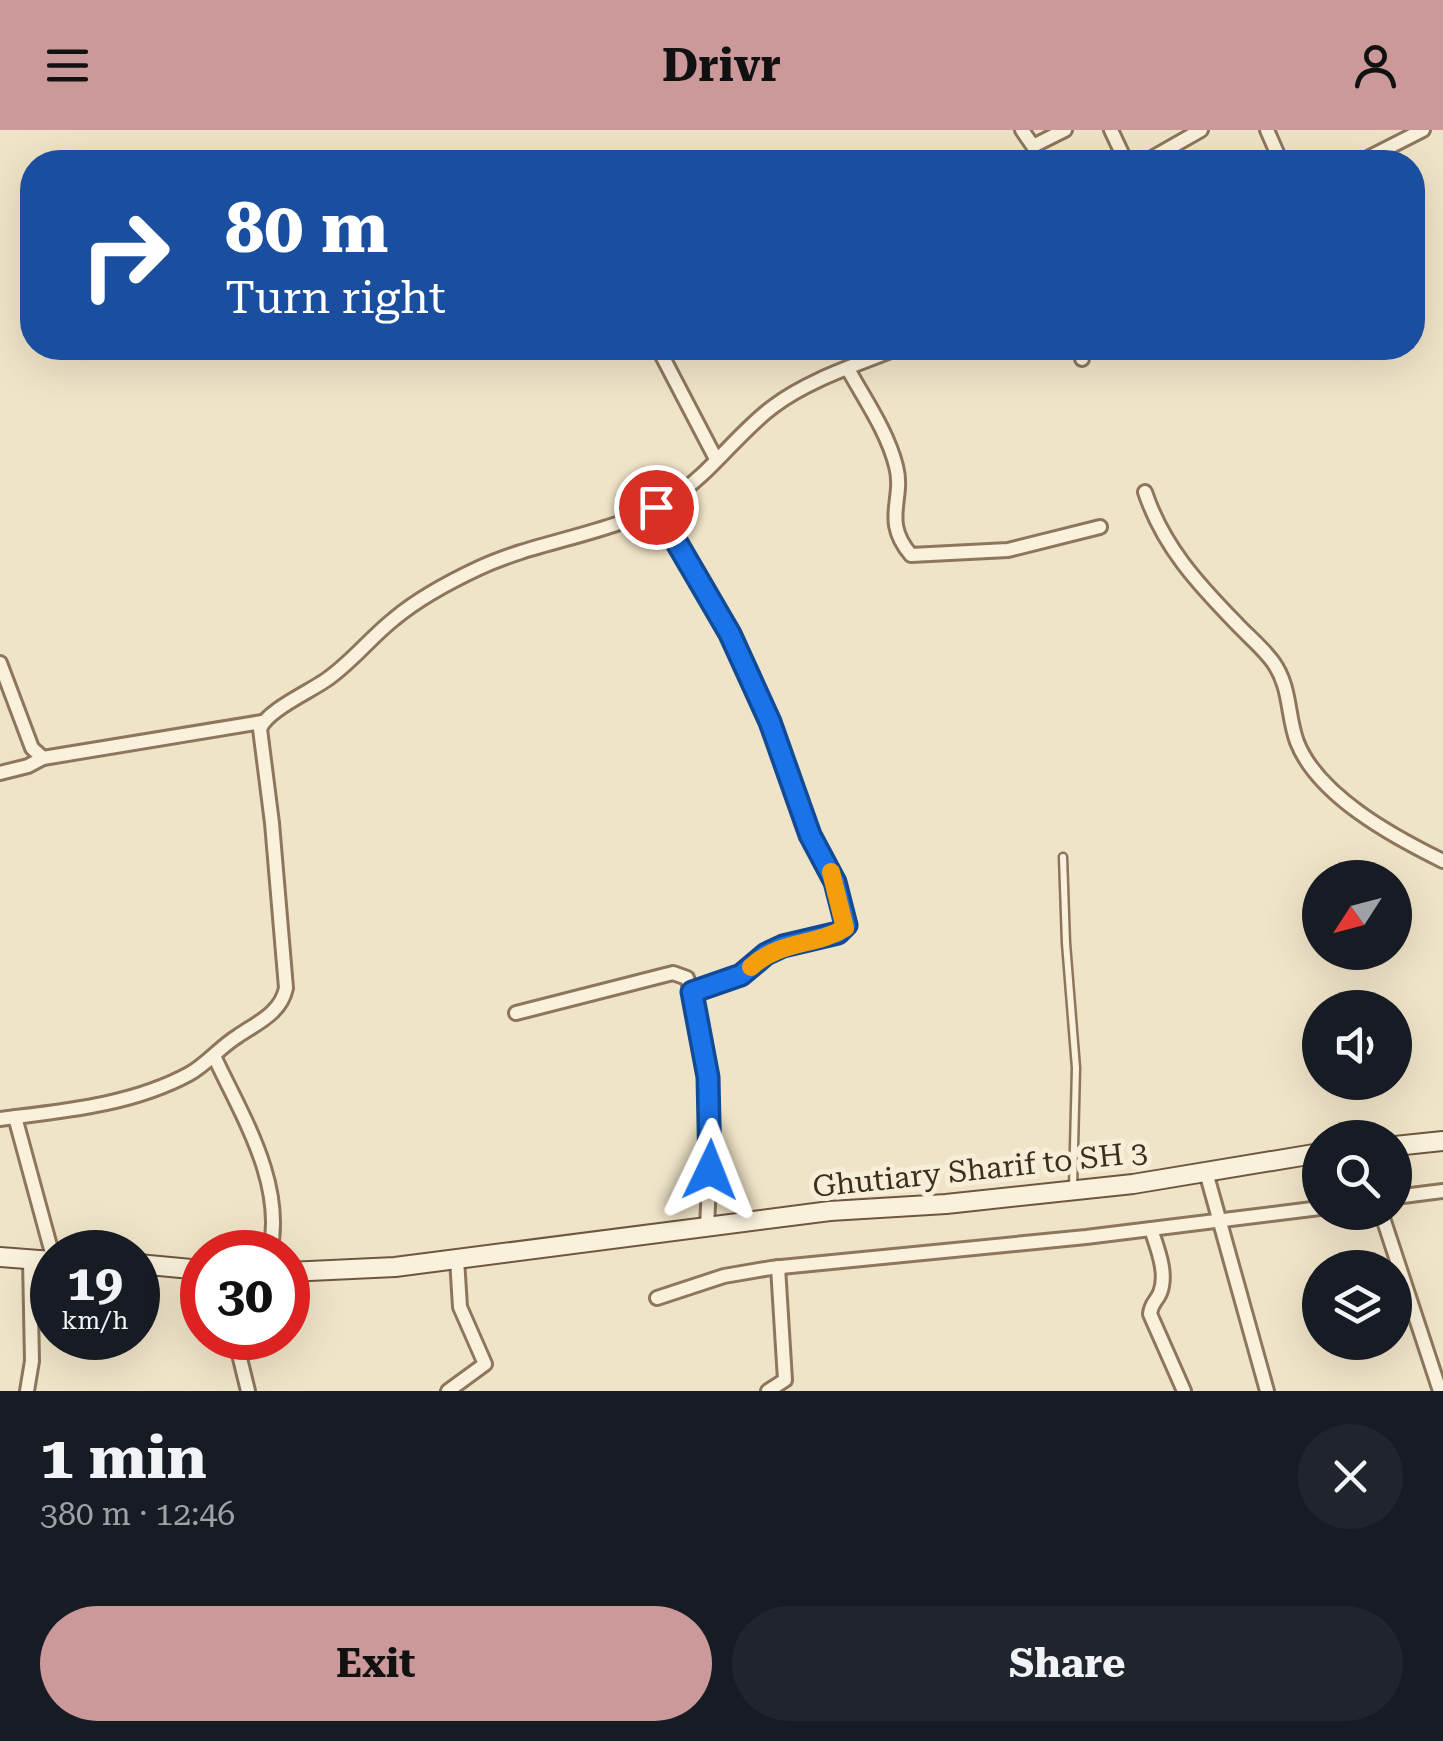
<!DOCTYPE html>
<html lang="en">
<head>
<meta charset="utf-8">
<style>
  body { margin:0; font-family:"Roboto Serif",serif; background:#20242c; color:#f1f3f6; height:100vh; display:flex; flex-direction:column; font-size:38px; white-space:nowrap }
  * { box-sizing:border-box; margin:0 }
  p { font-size:32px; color:#9ea1a6 }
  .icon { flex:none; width:55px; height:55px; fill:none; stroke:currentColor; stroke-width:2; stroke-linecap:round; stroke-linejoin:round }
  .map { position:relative; height:1261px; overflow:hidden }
  .side { display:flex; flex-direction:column; background:#171b24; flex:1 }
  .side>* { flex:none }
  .guide { position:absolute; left:20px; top:20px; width:1405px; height:210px; border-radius:40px; box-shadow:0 10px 40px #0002; background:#1a4fa0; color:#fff; overflow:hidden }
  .needle { width:65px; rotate:234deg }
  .controls { position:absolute; left:1302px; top:730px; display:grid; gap:20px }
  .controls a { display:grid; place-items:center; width:110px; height:110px; border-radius:50%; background:#171b24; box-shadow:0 10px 40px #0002; font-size:50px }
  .speed { position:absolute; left:30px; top:1100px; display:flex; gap:20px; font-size:50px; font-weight:700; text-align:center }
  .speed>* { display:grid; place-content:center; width:130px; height:130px; border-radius:50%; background:#171b24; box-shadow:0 10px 40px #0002; line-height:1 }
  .speed small { font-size:25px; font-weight:400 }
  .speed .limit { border:15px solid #d22; background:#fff; color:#111 }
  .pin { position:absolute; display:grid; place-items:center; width:85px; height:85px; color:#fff; margin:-42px; border:5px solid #fff; border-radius:50%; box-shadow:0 2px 10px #0007 }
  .me { position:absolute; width:110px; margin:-55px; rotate:2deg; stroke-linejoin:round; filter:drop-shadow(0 0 8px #0008) }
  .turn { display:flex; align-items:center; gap:35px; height:210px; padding:0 40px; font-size:45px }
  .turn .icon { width:130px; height:130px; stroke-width:2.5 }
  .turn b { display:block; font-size:70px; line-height:85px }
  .round { display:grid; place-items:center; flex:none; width:105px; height:105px; border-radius:52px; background:#20242c }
  .summary { display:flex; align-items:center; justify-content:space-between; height:170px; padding:0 40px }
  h1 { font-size:60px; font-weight:700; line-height:75px }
  .button { display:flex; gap:20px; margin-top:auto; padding:20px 40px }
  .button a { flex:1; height:115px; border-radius:60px; background:#cc999b; color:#111; font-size:40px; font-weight:700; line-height:115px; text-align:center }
  .button a+a { background:#20242c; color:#f1f3f6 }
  header { display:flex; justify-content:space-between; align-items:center; height:130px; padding:0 40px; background:#cc999b; color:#111; font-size:45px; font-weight:700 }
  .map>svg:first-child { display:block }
</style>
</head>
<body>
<header><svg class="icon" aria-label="menu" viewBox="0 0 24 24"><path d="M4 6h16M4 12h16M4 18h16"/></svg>Drivr<svg class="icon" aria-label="person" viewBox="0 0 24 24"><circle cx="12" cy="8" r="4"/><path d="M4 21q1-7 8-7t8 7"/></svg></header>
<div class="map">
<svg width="1443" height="1261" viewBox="0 0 1443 1261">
  <rect width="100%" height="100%" fill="#f0e4c8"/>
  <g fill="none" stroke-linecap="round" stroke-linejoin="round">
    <g stroke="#8d765c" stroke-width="11">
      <polyline id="lane" points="1063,727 1066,813 1076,938 1073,1057"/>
    </g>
    <g stroke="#8d765c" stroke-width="18">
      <g id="street">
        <polyline points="1022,0 1033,16 1065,0"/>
        <polyline points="1111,0 1126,32"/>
        <polyline points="1267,0 1281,32"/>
        <polyline points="1145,32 1201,0"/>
        <polyline points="1360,32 1423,0"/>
        <polyline points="658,218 716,329"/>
        <polyline points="1081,218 1082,229"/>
        <path d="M848,239C865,270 887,301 896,336C905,370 881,390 911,425L1008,420L1100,397"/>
        <path d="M1145,362C1163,416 1197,453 1236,493C1248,506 1263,518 1273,532C1291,557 1287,585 1297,612C1318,666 1394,707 1443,731"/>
        <polyline points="656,377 729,503 770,592 810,705 835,752 846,795 838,803 783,816 766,824 741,845 692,862"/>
        <polyline points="0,533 32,618 43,628 262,592"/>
        <polyline points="0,643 28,636 43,628"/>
        <path d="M516,883L673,843L687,848C717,928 711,1013 707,1097"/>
        <path d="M214,926C242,986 285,1053 270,1122"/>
        <polyline points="15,987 52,1123"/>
        <path d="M0,989C63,981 132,975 189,944C207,934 220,917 238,906C257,893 281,883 286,858L272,693L260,599C266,581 309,562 326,550C351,533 370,508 394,489C419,468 449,452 479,438C541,409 614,405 672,368C711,344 737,303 774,276C810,249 857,235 898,218"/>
        <polyline points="1206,1042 1267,1261"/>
        <polyline points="1395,1067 1443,1061"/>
        <polyline points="1381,1082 1440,1261"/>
        <path d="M1151,1099C1157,1118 1168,1143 1160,1163C1156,1172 1151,1173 1150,1184L1184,1261"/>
        <polyline points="657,1168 724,1146 771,1138 1086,1107 1320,1078"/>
        <polyline points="235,1208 248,1261"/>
        <polyline points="27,1261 32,1231 30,1130"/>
        <polyline points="448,1261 485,1234 460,1177 457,1129"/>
        <polyline points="768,1261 785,1250 778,1137"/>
      </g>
    </g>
    <g stroke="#6f573f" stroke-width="22">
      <g id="secondary">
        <polyline points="1395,1016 1443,1011"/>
        <polyline points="0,1127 52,1131"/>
        <polyline points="138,1134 202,1140"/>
        <polyline points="288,1142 395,1137 830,1081 946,1074 1133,1054 1320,1023"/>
      </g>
    </g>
    <use href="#lane" stroke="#faf1dc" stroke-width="6"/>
    <use href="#street" stroke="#faf1dc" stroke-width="12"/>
    <use href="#secondary" stroke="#faf1dc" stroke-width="18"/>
  </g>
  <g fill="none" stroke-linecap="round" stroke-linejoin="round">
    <g stroke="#114b97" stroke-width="25">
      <polyline id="route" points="656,377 730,504 770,592 810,705 835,752 846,795 838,803 783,816 766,824 741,845 692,862 708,947 710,1040"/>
    </g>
    <use href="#route" stroke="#1a73e8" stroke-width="18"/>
    <path stroke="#f59e0b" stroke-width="18" d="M751,837C782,809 814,817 845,798L831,742"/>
  </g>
  <g text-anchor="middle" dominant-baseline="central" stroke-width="10" stroke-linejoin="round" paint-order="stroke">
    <g font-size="30" fill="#3d2e20" stroke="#f7eed8">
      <text transform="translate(980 1039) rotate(-6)">Ghutiary Sharif to SH 3</text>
    </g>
  </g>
</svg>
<div class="controls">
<a><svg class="needle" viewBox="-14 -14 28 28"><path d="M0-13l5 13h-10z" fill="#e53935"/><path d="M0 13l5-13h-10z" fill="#9ea1a6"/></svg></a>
<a><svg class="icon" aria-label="sound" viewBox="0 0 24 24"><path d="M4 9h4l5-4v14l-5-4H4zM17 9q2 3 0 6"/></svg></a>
<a><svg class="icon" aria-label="search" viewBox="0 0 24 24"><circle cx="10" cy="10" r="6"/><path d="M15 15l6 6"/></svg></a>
<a><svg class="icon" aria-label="layers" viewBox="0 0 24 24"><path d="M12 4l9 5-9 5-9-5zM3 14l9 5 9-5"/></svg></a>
</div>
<div class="speed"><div>19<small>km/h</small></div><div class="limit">30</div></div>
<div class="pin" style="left:656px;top:377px;background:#d93025"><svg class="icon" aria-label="arrive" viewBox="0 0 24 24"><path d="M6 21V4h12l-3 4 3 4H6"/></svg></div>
<svg class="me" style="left:710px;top:1040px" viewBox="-20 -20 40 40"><path d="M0-17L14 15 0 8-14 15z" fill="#1a73e8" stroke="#fff" stroke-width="4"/></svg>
<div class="guide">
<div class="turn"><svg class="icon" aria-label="right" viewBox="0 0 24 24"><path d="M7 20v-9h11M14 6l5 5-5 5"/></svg><div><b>80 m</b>Turn right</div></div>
</div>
</div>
<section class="side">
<div class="summary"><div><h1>1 min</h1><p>380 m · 12:46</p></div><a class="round"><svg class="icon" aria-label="close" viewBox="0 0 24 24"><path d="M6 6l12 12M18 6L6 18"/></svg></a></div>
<div class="button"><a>Exit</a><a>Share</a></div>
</section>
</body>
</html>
